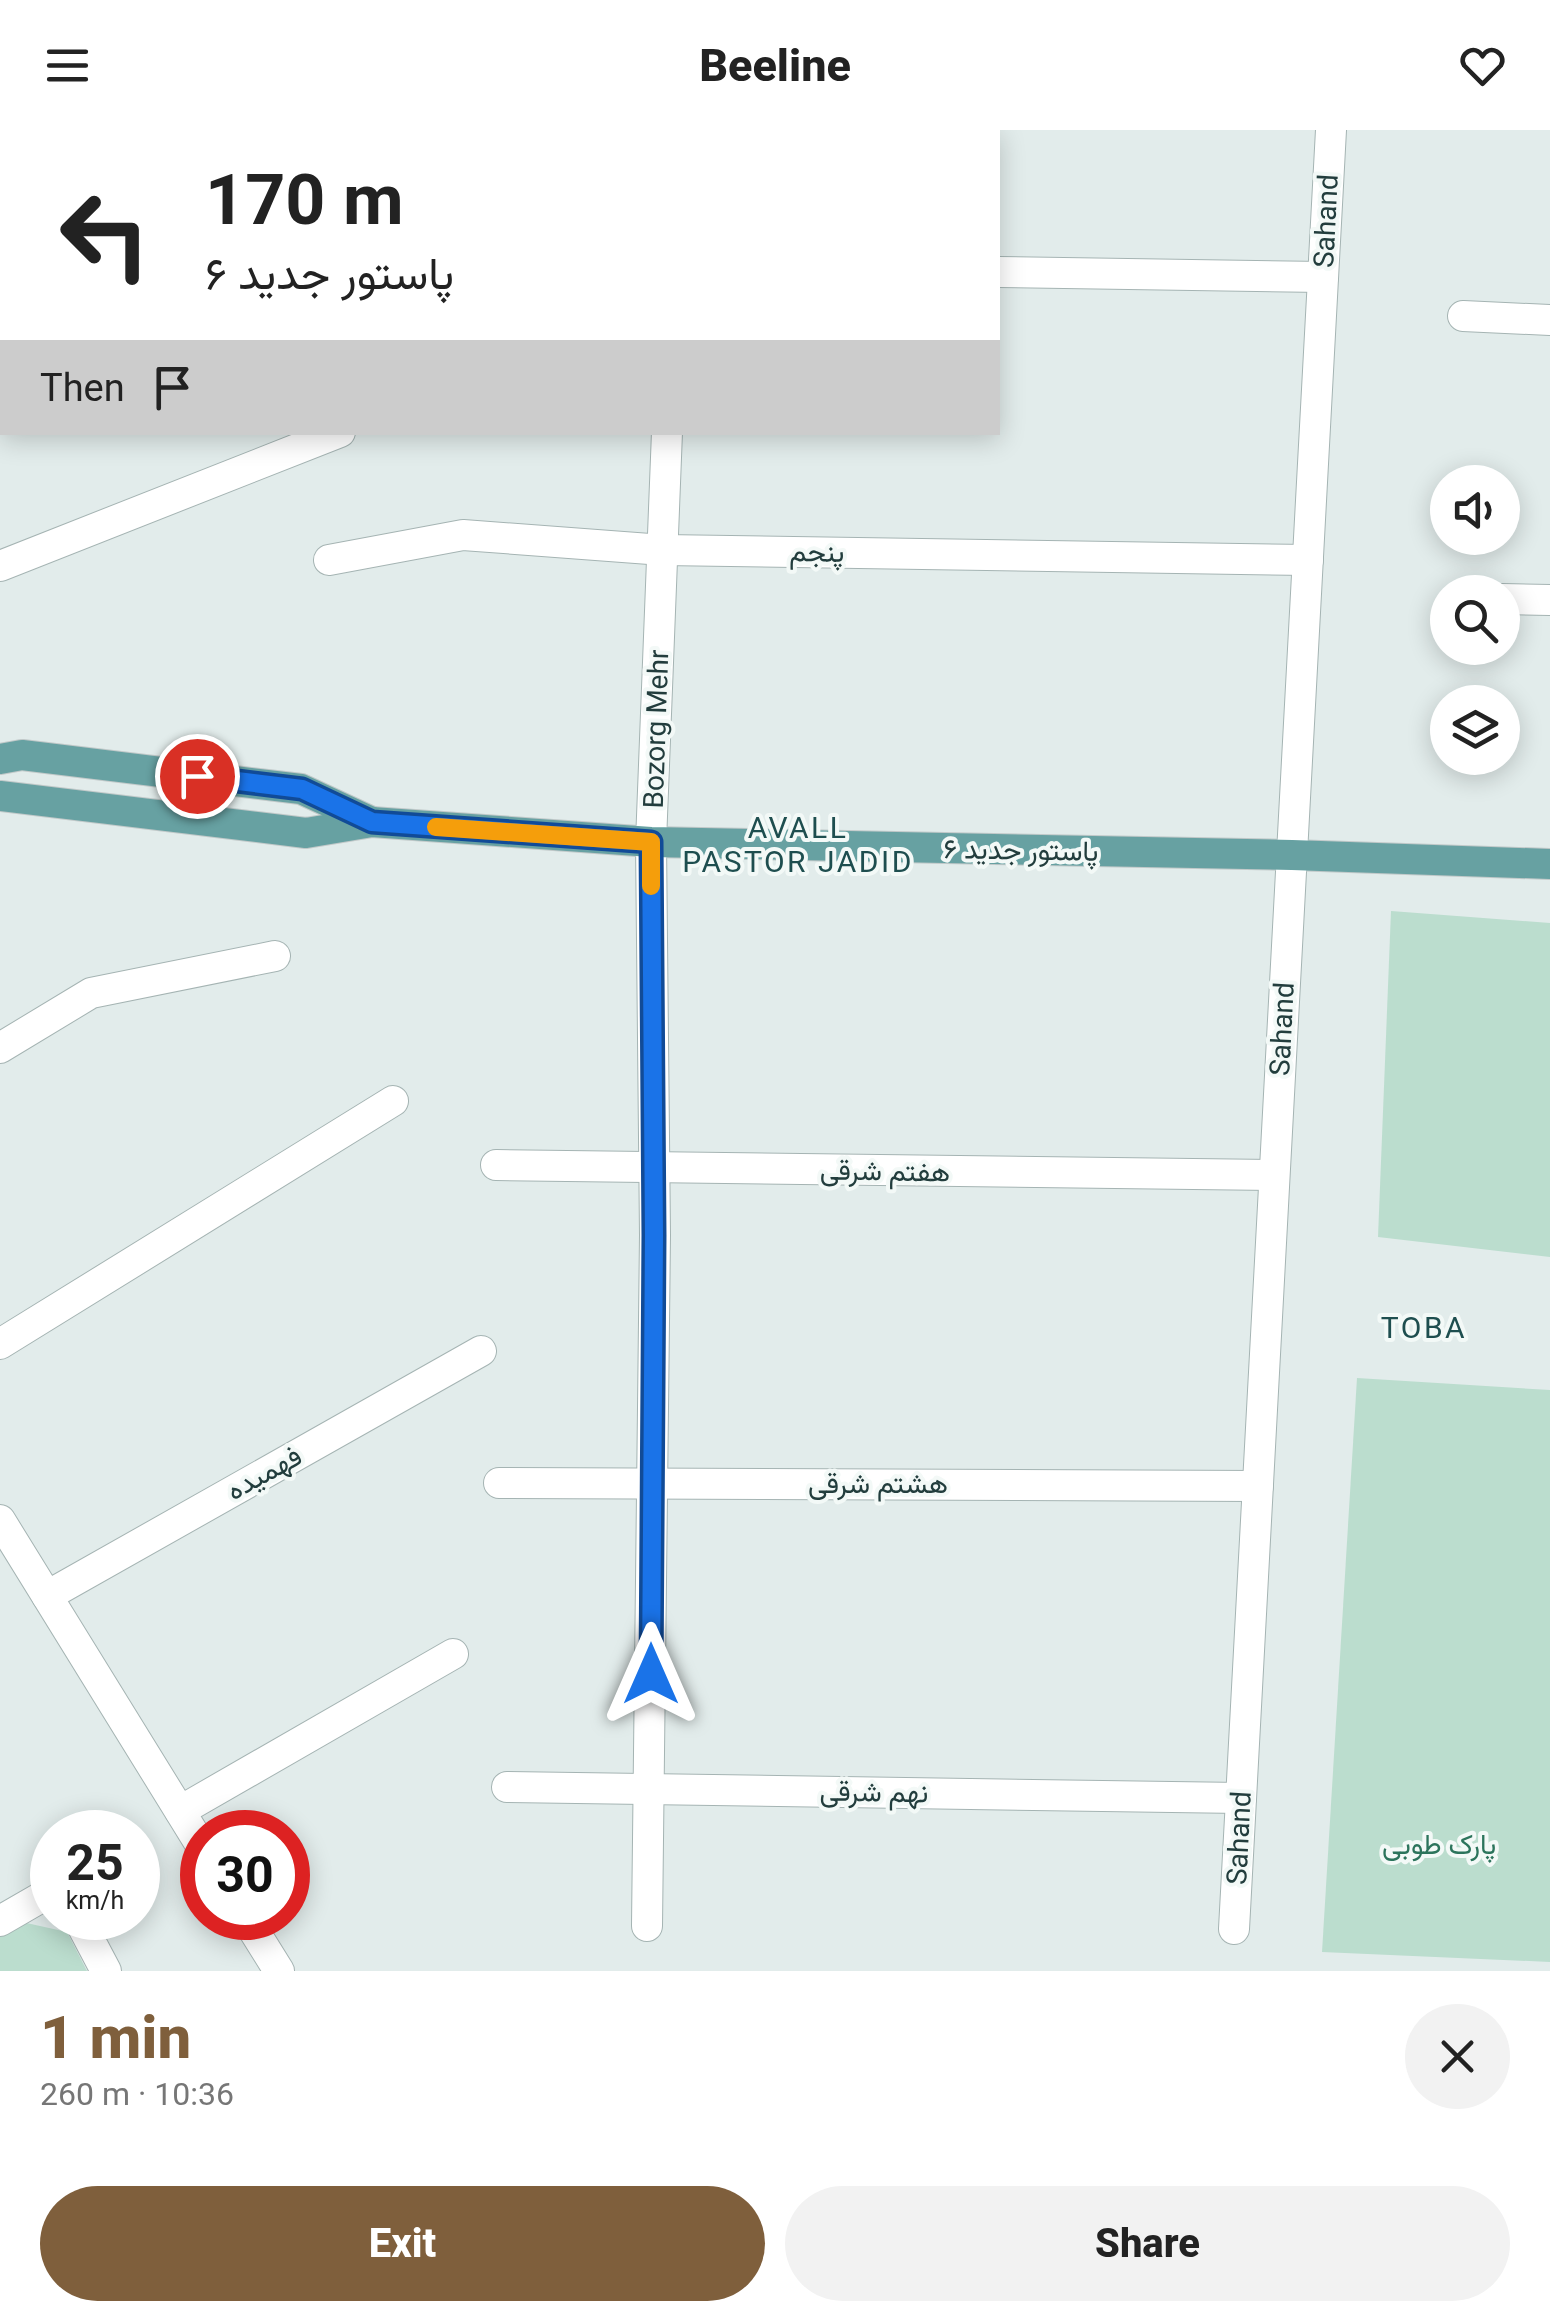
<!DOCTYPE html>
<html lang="en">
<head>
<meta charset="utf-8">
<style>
  body { margin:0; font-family:Roboto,Vazirmatn,sans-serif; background:#f2f2f2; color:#222; height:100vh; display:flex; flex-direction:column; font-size:38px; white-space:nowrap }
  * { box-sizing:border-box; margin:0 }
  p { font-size:32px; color:#767676 }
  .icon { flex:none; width:55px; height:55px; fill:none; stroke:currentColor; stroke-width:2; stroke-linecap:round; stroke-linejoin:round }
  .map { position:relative; height:1841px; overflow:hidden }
  .drawer { display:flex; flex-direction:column; background:#fff; flex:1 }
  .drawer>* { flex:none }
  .banner { position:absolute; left:0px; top:0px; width:1000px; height:305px; box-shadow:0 5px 25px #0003; background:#fff; color:#222; overflow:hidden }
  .buttons { position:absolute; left:1430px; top:335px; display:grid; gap:20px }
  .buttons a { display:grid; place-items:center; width:90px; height:90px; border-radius:50%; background:#fff; box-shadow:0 5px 25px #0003; font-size:50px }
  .speed { position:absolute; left:30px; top:1680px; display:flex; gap:20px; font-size:50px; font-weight:700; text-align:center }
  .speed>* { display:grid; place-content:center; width:130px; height:130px; border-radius:50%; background:#fff; box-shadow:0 5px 25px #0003; line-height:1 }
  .speed small { font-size:25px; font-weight:400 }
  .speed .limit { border:15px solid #d22; background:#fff; color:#111 }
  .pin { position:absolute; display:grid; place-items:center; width:85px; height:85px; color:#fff; margin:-42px; border:5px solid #fff; border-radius:50%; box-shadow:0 2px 10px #0007 }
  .me { position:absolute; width:110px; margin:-55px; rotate:0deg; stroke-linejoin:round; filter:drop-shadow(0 0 8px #0008) }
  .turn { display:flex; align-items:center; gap:35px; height:210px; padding:0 40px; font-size:45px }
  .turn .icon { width:130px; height:130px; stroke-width:2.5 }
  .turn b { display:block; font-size:70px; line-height:85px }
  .then { display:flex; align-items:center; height:95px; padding:0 40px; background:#0003; gap:20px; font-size:38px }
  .round { display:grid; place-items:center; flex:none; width:105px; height:105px; border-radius:52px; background:#f2f2f2 }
  .head { display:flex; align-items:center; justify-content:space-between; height:170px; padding:0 40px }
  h1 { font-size:60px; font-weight:800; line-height:75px; color:#7f5f3c }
  .button { display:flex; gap:20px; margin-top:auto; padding:20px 40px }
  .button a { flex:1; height:115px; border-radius:60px; background:#7f5f3c; color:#fff; font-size:40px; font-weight:800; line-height:115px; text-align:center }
  .button a+a { background:#f2f2f2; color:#222 }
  header { display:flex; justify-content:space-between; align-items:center; height:130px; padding:0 40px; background:#fff; font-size:45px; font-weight:800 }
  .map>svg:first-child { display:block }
</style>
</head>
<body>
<header><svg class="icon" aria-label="menu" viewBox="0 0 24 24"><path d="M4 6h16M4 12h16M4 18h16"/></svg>Beeline<svg class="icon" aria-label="heart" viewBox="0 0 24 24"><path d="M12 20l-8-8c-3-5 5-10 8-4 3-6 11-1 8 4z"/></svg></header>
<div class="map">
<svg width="1550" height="1841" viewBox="0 0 1550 1841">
  <rect width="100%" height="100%" fill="#e2eceb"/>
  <g fill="#bbddce">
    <polygon points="1391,781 1550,793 1550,1127 1378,1107"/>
    <polygon points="1357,1248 1550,1260 1550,1832 1322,1822"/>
    <polygon points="4,1788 67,1802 87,1841 0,1841 0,1791"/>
  </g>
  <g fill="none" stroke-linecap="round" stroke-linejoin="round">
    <g stroke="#a5b4b3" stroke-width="32">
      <g id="minor">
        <polyline points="321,0 322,2"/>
        <polyline points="255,2 261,0"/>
        <polyline points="687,2 688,0"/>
        <polyline points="0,99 2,98"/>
        <polyline points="998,142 1323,147"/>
        <polyline points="1463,186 1550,190"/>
        <polyline points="0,235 2,234"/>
        <polyline points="329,430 463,405 663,420 1308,430"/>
        <polyline points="0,436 340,302"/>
        <polyline points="1502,469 1550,470"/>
        <polyline points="0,918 91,863 275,826"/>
        <polyline points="496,1035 1274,1045"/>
        <polyline points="0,1214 393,971"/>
        <polyline points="499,1353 1258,1356"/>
        <polyline points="0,1390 202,1717"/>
        <polyline points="47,1466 481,1221"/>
        <polyline points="507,1657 1241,1668"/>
        <polyline points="180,1681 453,1524"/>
        <polyline points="78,1788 106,1841"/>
        <polyline points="246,1788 279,1841"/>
        <polyline points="0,1791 52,1761"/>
        <polyline points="647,1796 655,1105 651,712 667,302"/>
        <polyline points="1234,1799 1331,0"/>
      </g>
    </g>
    <g stroke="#c1c9c9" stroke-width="32">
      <g id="major">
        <polyline points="0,629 22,625 301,659 372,692"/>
        <polyline points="0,666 306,703 372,692 651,712 1292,725 1550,734"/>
      </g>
    </g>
    <use href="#minor" stroke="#fff" stroke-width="30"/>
    <use href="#major" stroke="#67a1a2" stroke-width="30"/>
  </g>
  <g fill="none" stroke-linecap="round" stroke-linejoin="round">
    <g stroke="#114b97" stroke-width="25">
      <polyline id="route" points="197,646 302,659 372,692 651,712 654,1105 651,1544"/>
    </g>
    <use href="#route" stroke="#1a73e8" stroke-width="18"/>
    <polyline stroke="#f59e0b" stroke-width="18" points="436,697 651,712 651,756"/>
  </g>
  <g text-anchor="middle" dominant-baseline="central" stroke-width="8" stroke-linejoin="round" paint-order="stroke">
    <g font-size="28" fill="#223d3d" stroke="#f3f9f7">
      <text transform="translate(1326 91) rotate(-87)">Sahand</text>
      <text transform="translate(817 422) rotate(1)">پنجم</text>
      <text transform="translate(656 599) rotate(-88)">Bozorg Mehr</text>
      <text transform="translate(1021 720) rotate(1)">پاستور جدید ۶</text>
      <text transform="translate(1282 899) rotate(-87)">Sahand</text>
      <text transform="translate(885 1041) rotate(1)">هفتم شرقی</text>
      <text transform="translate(264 1343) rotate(-29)">فهمیده</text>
      <text x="878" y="1353">هشتم شرقی</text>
      <text transform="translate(874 1662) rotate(1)">نهم شرقی</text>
      <text transform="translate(1239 1708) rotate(-87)">Sahand</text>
    </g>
    <g font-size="28" fill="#2c745c" stroke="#f3f9f7">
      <text x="1439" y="1714">پارک طوبی</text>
    </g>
    <g font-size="30" letter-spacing="2.5" fill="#1e4e4f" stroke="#f3f9f7">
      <text x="798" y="697">AVALL<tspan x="798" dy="34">PASTOR JADID</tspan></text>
      <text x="1424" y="1197">TOBA</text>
    </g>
  </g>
</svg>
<div class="buttons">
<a><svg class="icon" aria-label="sound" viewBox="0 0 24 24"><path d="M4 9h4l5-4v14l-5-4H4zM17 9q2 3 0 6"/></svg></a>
<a><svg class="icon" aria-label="search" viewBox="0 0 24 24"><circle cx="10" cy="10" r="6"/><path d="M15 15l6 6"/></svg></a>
<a><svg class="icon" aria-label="layers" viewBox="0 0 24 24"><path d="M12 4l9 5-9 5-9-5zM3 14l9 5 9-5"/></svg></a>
</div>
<div class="speed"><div>25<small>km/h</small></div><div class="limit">30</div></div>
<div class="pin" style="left:197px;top:646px;background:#d93025"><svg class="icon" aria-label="arrive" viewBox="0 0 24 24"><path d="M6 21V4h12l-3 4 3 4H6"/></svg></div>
<svg class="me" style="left:651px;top:1544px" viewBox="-20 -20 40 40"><path d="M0-17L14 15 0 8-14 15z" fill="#1a73e8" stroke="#fff" stroke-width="4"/></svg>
<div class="banner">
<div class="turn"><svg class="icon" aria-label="left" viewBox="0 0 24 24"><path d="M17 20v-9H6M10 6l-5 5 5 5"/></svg><div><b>170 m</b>پاستور جدید ۶</div></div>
<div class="then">Then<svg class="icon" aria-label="arrive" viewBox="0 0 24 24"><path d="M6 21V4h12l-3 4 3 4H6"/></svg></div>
</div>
</div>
<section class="drawer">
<div class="head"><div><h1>1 min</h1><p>260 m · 10:36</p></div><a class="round"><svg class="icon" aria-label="close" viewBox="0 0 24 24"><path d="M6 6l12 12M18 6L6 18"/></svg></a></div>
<div class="button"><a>Exit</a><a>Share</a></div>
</section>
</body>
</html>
